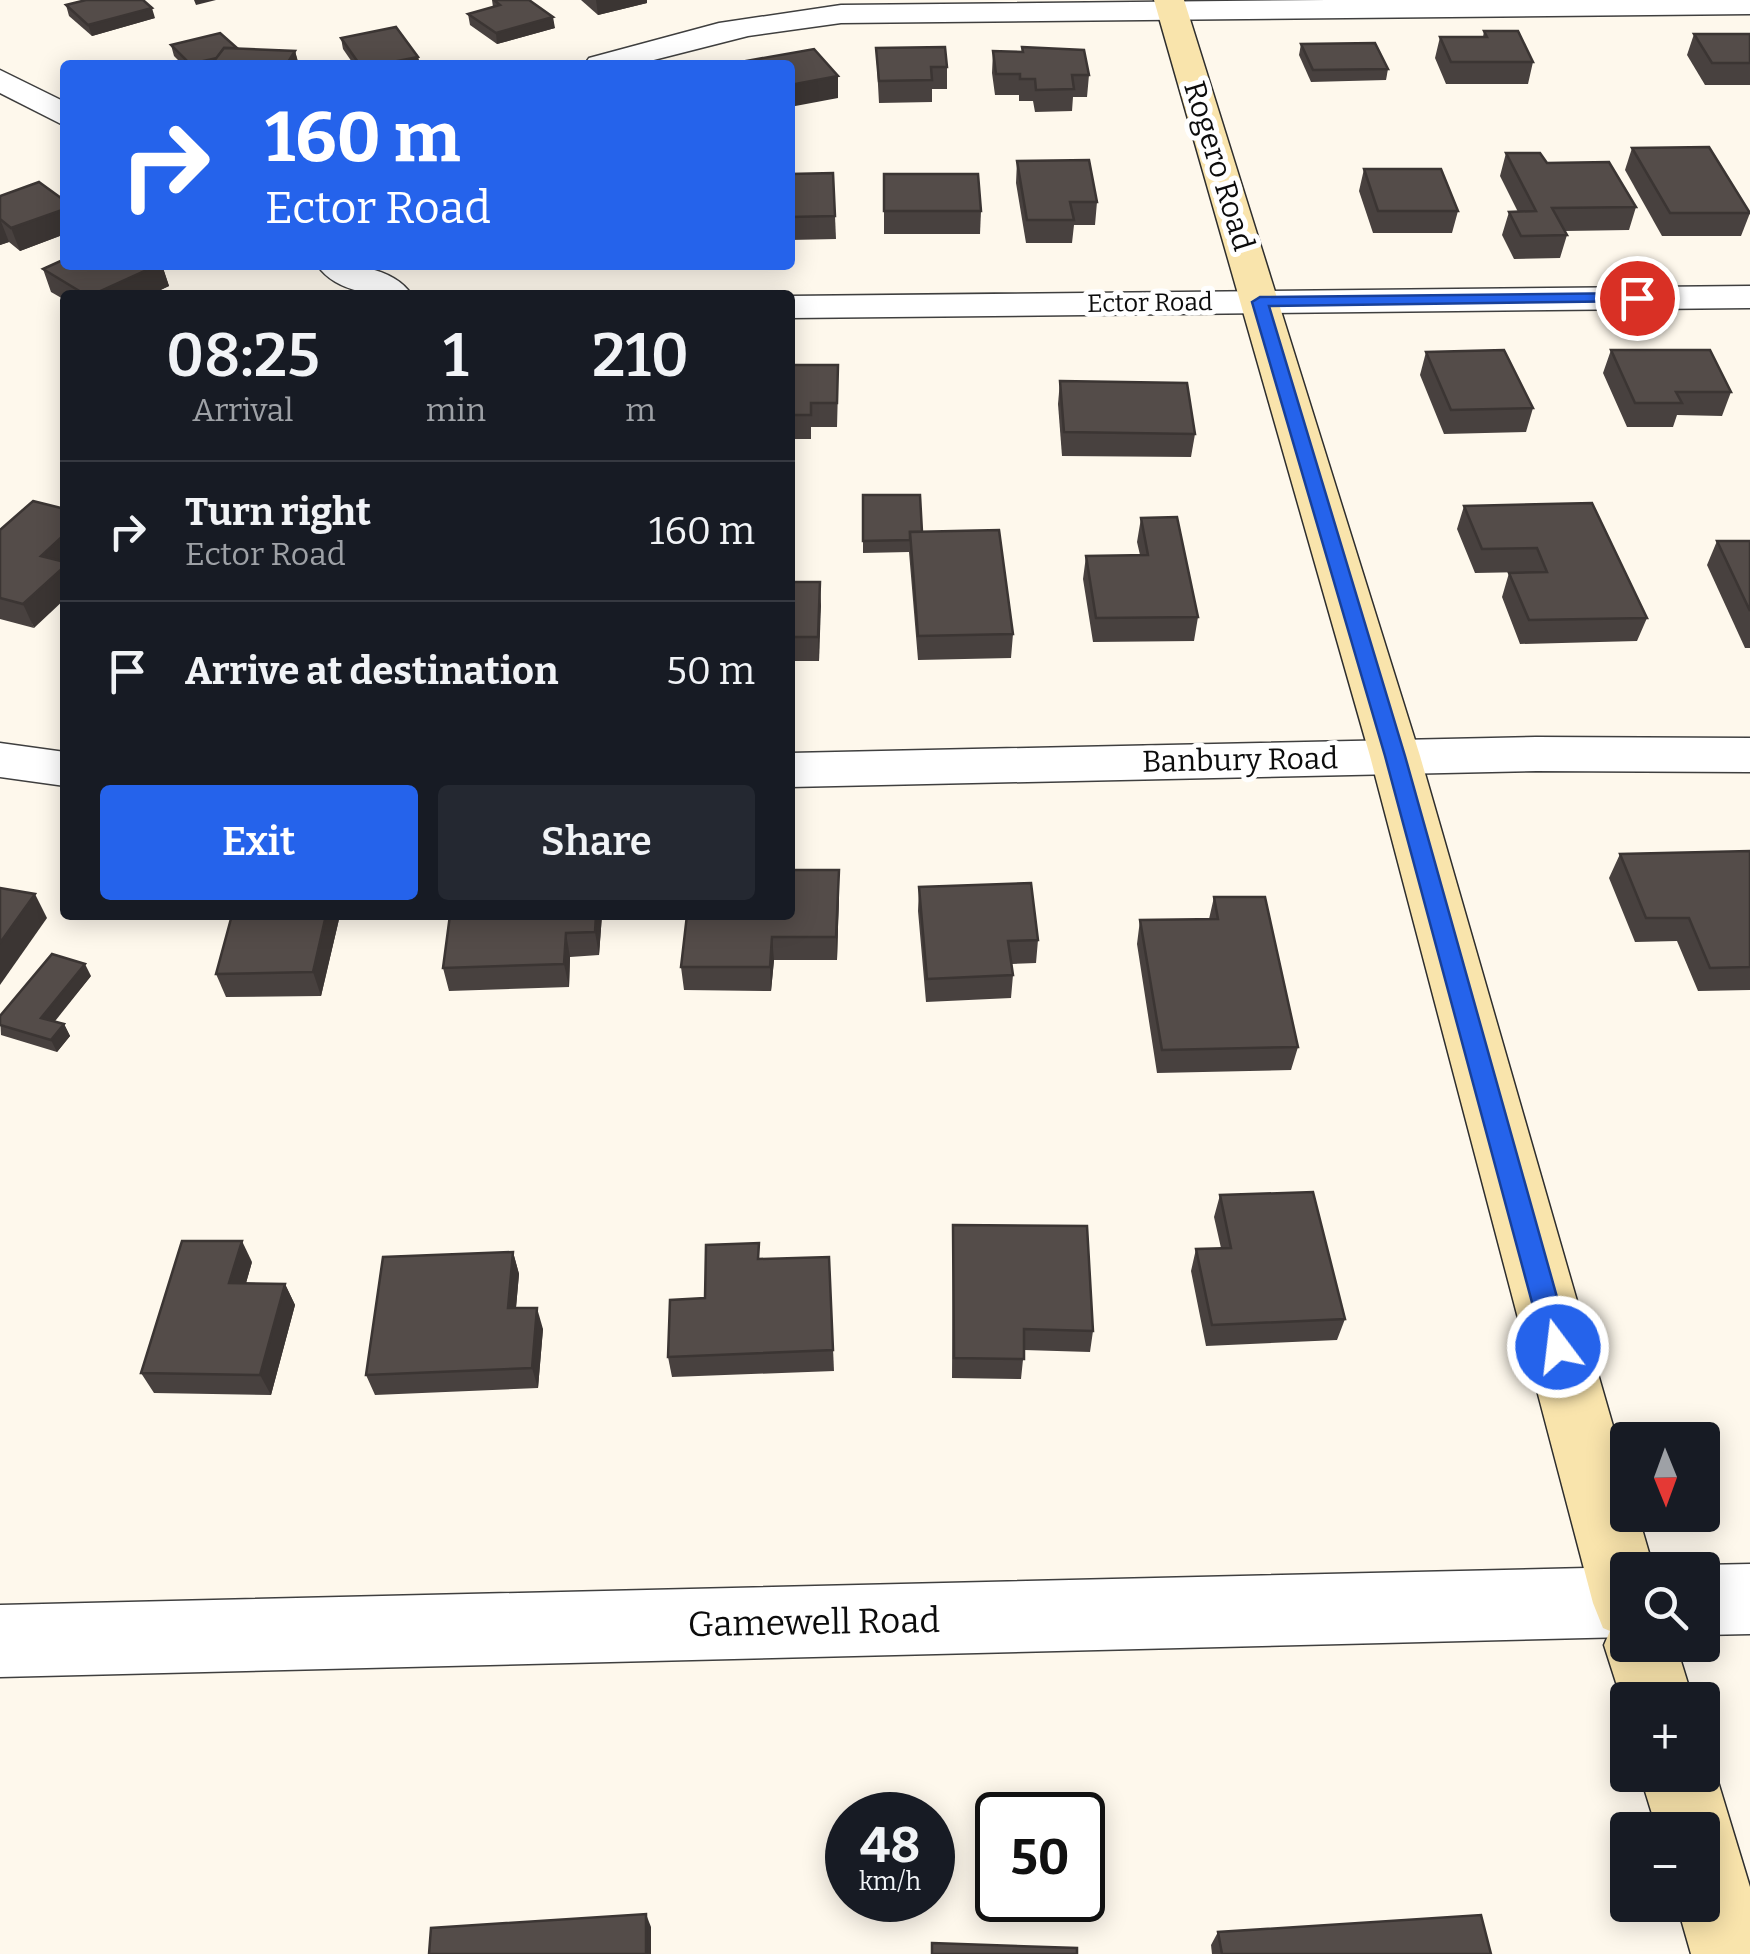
<!DOCTYPE html>
<html lang="en">
<head>
<meta charset="utf-8">
<style>
  body { margin:0; font-family:Bitter,serif; background:#242831; color:#f1f3f6; height:100vh; display:flex; flex-direction:column; font-size:38px; white-space:nowrap }
  * { box-sizing:border-box; margin:0 }
  p { font-size:32px; color:#9ea1a6 }
  .icon { flex:none; width:55px; height:55px; fill:none; stroke:currentColor; stroke-width:2; stroke-linecap:round; stroke-linejoin:round }
  .map { position:relative; flex:1; overflow:hidden }
  .side { position:absolute; left:60px; top:290px; width:735px; height:630px; display:flex; flex-direction:column; background:#171b24; border-radius:10px; box-shadow:0 5px 25px #0003 }
  .side>* { flex:none }
  .hud { position:absolute; left:60px; top:60px; width:735px; height:210px; border-radius:10px; box-shadow:0 5px 25px #0003; background:#2563eb; color:#fff; overflow:hidden }
  .needle { width:65px; rotate:179deg }
  .tools { position:absolute; left:1610px; top:1422px; display:grid; gap:20px }
  .tools a { display:grid; place-items:center; width:110px; height:110px; border-radius:10px; background:#171b24; box-shadow:0 5px 25px #0003; font-size:50px }
  .speed { position:absolute; left:825px; top:1792px; display:flex; gap:20px; font-size:50px; font-weight:700; text-align:center }
  .speed>* { display:grid; place-content:center; width:130px; height:130px; border-radius:50%; background:#171b24; box-shadow:0 5px 25px #0003; line-height:1 }
  .speed small { font-size:25px; font-weight:400 }
  .speed .limit { border:5px solid #111; border-radius:15px; background:#fff; color:#111 }
  .pin { position:absolute; display:grid; place-items:center; width:85px; height:85px; color:#fff; margin:-42px; border:5px solid #fff; border-radius:50%; box-shadow:0 2px 10px #0007 }
  .me { position:absolute; width:110px; margin:-55px; rotate:345deg; stroke-linejoin:round; filter:drop-shadow(0 0 8px #0008) }
  .turn { display:flex; align-items:center; gap:35px; height:210px; padding:0 40px; font-size:45px }
  .turn .icon { width:130px; height:130px; stroke-width:2.5 }
  .turn b { display:block; font-size:70px; line-height:85px }
  .eta { display:flex; justify-content:space-evenly; align-items:center; height:170px; text-align:center }
  .eta b { font-size:60px; font-weight:600; line-height:70px }
  .button { display:flex; gap:20px; margin-top:auto; padding:20px 40px }
  .button a { flex:1; height:115px; border-radius:10px; background:#2563eb; color:#fff; font-size:40px; font-weight:600; line-height:115px; text-align:center }
  .button a+a { background:#242831; color:#f1f3f6 }
  ul { padding:0; list-style:none }
  li { display:flex; align-items:center; gap:30px; height:140px; padding:0 40px; border-top:2px solid #363941 }
  li div { flex:1 }
  li b { display:block; font-size:38px }
  li em { font-style:normal }
  .map>svg:first-child { display:block }
</style>
</head>
<body>
<div class="map">
<svg width="1750" height="1954" viewBox="0 0 1750 1954">
  <rect width="100%" height="100%" fill="#fef8ec"/>
  <g fill="none" stroke-linecap="round" stroke-linejoin="round">
    <g stroke="#3f3f3f" stroke-width="3">
      <g id="minor">
        <polygon points="1327,0 1750,0 1750,14 841,23 748,36 634,65 584,65 589,58 719,23 841,5"/>
        <polygon points="0,70 65,102 65,126 0,93"/>
        <path d="M317,265C350,265 391,265 412,295C379,295 338,295 317,265Z"/>
        <polygon points="1750,286 1750,308 790,318 790,296"/>
        <polygon points="1536,737 1750,738 1750,772 1536,771 790,787 790,753"/>
        <polygon points="0,743 65,752 65,786 0,777"/>
        <polygon points="1750,1564 1750,1634 1702,1635 1702,1570 1690,1570 1702,1565"/>
        <polygon points="1628,1567 1635,1570 1628,1570 1628,1637 0,1677 0,1605"/>
      </g>
    </g>
    <g stroke="#2e2e2e" stroke-width="3">
      <g id="secondary">
        <polygon points="1154,0 1184,0 1420,756 1628,1478 1628,1515 1638,1515 1654,1570 1628,1570 1628,1645 1676,1645 1693,1700 1628,1700 1628,1720 1604,1645 1610,1631 1603,1628 1593,1603 1370,756"/>
        <polygon points="1702,1748 1716,1775 1750,1887 1750,1954 1691,1954 1677,1905 1702,1905 1702,1830 1657,1830 1640,1775 1702,1775"/>
      </g>
    </g>
    <use href="#minor" fill="#fff" fill-rule="evenodd"/>
    <use href="#secondary" fill="#f9e4ac" fill-rule="evenodd"/>
  </g>
  <g fill="#48413f">
    <polygon points="492,0 529,0 555,28 497,44 470,25 468,14 493,7"/>
    <polygon points="581,0 647,0 647,3 598,15"/>
    <polygon points="66,5 155,18 92,36 69,16"/>
    <polygon points="1484,31 1533,62 1528,84 1446,84 1435,58 1440,37 1483,37"/>
    <polygon points="1694,34 1750,34 1750,85 1705,85 1687,55"/>
    <polygon points="341,38 418,57 420,65 354,65 343,49"/>
    <polygon points="1301,44 1388,69 1386,80 1311,82 1299,55"/>
    <polygon points="171,45 295,51 298,63 323,65 183,65 174,56"/>
    <polygon points="876,48 947,67 947,89 932,89 932,102 879,103"/>
    <polygon points="993,51 1089,75 1087,97 1073,97 1072,111 1035,112 1033,101 1019,101 1019,95 995,95 992,73"/>
    <polygon points="1632,148 1750,213 1741,236 1662,236 1625,170"/>
    <polygon points="1506,153 1547,163 1636,207 1629,230 1565,231 1567,235 1560,258 1514,259 1502,235 1509,212 1518,212 1500,176"/>
    <polygon points="1017,161 1097,202 1095,225 1074,225 1072,243 1026,243 1016,183"/>
    <polygon points="1364,169 1458,211 1452,233 1373,233 1359,191"/>
    <polygon points="790,174 835,216 836,239 790,240"/>
    <polygon points="884,174 981,211 980,234 884,234"/>
    <polygon points="0,196 65,201 65,234 20,251 9,242 0,245"/>
    <polygon points="65,265 162,265 169,286 150,295 65,295 65,300 51,292 43,269"/>
    <polygon points="1611,350 1731,392 1722,416 1677,415 1673,427 1627,427 1603,373"/>
    <polygon points="1426,352 1533,408 1526,432 1444,434 1420,375"/>
    <polygon points="790,365 838,389 837,427 811,427 811,439 790,439"/>
    <polygon points="1060,381 1195,434 1191,457 1062,456 1058,404"/>
    <polygon points="863,495 922,532 1013,634 1011,658 918,660 909,552 863,553"/>
    <polygon points="1592,503 1647,618 1637,641 1520,644 1502,597 1509,573 1529,572 1475,573 1457,529 1464,506"/>
    <polygon points="1141,518 1198,617 1194,641 1093,642 1083,579 1086,556 1140,555 1137,542"/>
    <polygon points="0,530 34,628 0,619"/>
    <polygon points="1717,541 1750,541 1750,648 1745,648 1707,565"/>
    <polygon points="790,582 820,582 819,661 790,661"/>
    <polygon points="1750,851 1750,990 1698,991 1677,941 1635,942 1609,878 1620,854"/>
    <polygon points="919,887 1038,940 1036,963 1012,964 1013,975 1011,998 926,1002 918,911"/>
    <polygon points="839,894 837,960 774,960 771,991 684,990 681,967"/>
    <polygon points="1214,897 1298,1047 1291,1070 1157,1073 1137,944 1140,920 1209,919"/>
    <polygon points="232,915 340,915 321,996 226,997 216,974"/>
    <polygon points="602,915 599,955 570,957 569,987 449,991 443,968"/>
    <polygon points="91,976 54,1021 64,1024 70,1036 57,1052 1,1035 0,1016"/>
    <polygon points="1220,1195 1345,1319 1337,1340 1206,1346 1191,1271 1196,1249 1221,1248 1214,1217"/>
    <polygon points="953,1225 1093,1331 1090,1352 1024,1350 1021,1379 952,1378"/>
    <polygon points="513,1252 519,1274 516,1308 543,1329 538,1388 375,1395 366,1375"/>
    <polygon points="829,1257 834,1371 672,1377 668,1357 760,1259"/>
    <polygon points="252,1262 246,1283 285,1284 295,1305 271,1395 154,1393 141,1373"/>
    <polygon points="1218,1932 1491,1954 1212,1954 1211,1945"/>
  </g>
  <g fill="#3b3533">
    <polygon points="194,0 216,0 196,5"/>
    <polygon points="596,0 647,0 647,3 598,15"/>
    <polygon points="152,8 155,18 92,36 88,25"/>
    <polygon points="553,17 555,28 497,44 496,33"/>
    <polygon points="240,51 234,65 190,65"/>
    <polygon points="295,51 299,65 288,62"/>
    <polygon points="418,57 420,65 377,65"/>
    <polygon points="838,76 838,98 790,107 790,85"/>
    <polygon points="65,209 65,234 20,251 11,228"/>
    <polygon points="0,219 9,242 0,245"/>
    <polygon points="158,265 162,265 169,286 150,295 92,295"/>
    <polygon points="65,534 65,599 34,628 23,604 41,556"/>
    <polygon points="820,582 821,606 819,661 818,637"/>
    <polygon points="839,870 839,894 837,960 836,937"/>
    <polygon points="35,894 47,918 0,985 0,943"/>
    <polygon points="326,915 340,915 321,996 313,972"/>
    <polygon points="596,915 602,915 599,955 595,932"/>
    <polygon points="566,933 570,957 569,987 564,964"/>
    <polygon points="772,937 774,960 771,991 770,967"/>
    <polygon points="85,964 91,976 48,1030 41,1018"/>
    <polygon points="64,1024 70,1036 57,1052 51,1040"/>
    <polygon points="242,1241 252,1262 240,1304 229,1283"/>
    <polygon points="513,1252 519,1274 514,1329 508,1308"/>
    <polygon points="285,1284 295,1305 271,1395 260,1375"/>
    <polygon points="537,1308 543,1329 538,1388 532,1368"/>
    <polygon points="646,1914 651,1927 651,1954 646,1954"/>
  </g>
  <g fill="#544c49" stroke="#3b3533" stroke-width="2.5">
    <polygon points="86,0 143,0 152,8 88,25 66,5"/>
    <polygon points="494,0 529,0 553,17 496,33 468,14 500,5"/>
    <polygon points="396,27 418,57 377,65 360,65 341,38"/>
    <polygon points="1484,31 1518,31 1533,62 1451,62 1440,37 1487,37"/>
    <polygon points="220,33 237,48 224,48 217,58 190,64 171,45"/>
    <polygon points="1694,34 1750,34 1750,63 1712,63"/>
    <polygon points="1375,43 1388,69 1313,70 1301,44"/>
    <polygon points="945,47 947,67 931,67 932,80 879,81 876,48"/>
    <polygon points="1022,47 1084,50 1089,75 1072,75 1074,89 1036,90 1035,79 1020,79 1020,74 996,74 993,51 1023,52"/>
    <polygon points="224,48 295,51 288,62 323,64 211,65"/>
    <polygon points="814,49 838,76 790,85 790,65 724,65"/>
    <polygon points="1709,147 1750,213 1670,213 1632,148"/>
    <polygon points="1506,153 1540,153 1547,163 1609,162 1636,207 1552,208 1567,235 1521,236 1509,212 1536,211"/>
    <polygon points="1089,160 1097,202 1070,202 1074,220 1027,220 1017,161"/>
    <polygon points="1364,169 1441,169 1458,211 1378,211"/>
    <polygon points="833,173 835,216 790,217 790,174"/>
    <polygon points="884,174 978,174 981,211 884,211"/>
    <polygon points="39,182 65,201 65,209 11,228 0,219 0,196"/>
    <polygon points="65,259 65,265 158,265 92,295 86,295 43,269"/>
    <polygon points="1504,350 1533,408 1451,410 1426,352"/>
    <polygon points="1611,350 1710,350 1731,392 1676,392 1682,403 1635,403"/>
    <polygon points="790,365 838,365 837,403 811,403 811,415 790,415"/>
    <polygon points="1060,381 1187,383 1195,434 1064,432"/>
    <polygon points="863,495 920,495 922,532 910,532 910,540 863,541"/>
    <polygon points="33,501 65,509 65,534 41,556 65,562 65,566 23,604 0,598 0,530"/>
    <polygon points="1592,503 1647,618 1529,620 1509,573 1547,572 1537,548 1482,549 1464,506"/>
    <polygon points="1177,517 1198,617 1096,618 1086,556 1148,555 1141,518"/>
    <polygon points="999,530 1013,634 918,636 910,532"/>
    <polygon points="1717,541 1750,541 1750,611"/>
    <polygon points="790,582 820,582 818,637 790,637"/>
    <polygon points="1750,851 1750,967 1710,968 1689,918 1646,918 1620,854"/>
    <polygon points="790,870 839,870 836,937 772,937 770,967 681,967 687,915 790,915"/>
    <polygon points="1031,883 1038,940 1008,941 1013,975 927,979 919,887"/>
    <polygon points="0,888 35,894 0,943"/>
    <polygon points="1214,897 1265,897 1298,1047 1162,1050 1140,920 1218,919"/>
    <polygon points="232,915 326,915 313,972 216,974"/>
    <polygon points="450,915 596,915 595,932 566,933 564,964 443,968"/>
    <polygon points="52,954 85,964 41,1018 64,1024 51,1040 0,1025 0,1016"/>
    <polygon points="1313,1192 1345,1319 1212,1325 1196,1249 1231,1248 1220,1195"/>
    <polygon points="953,1225 1087,1226 1093,1331 1024,1329 1024,1359 954,1358"/>
    <polygon points="182,1241 242,1241 229,1283 285,1284 260,1375 141,1373"/>
    <polygon points="759,1243 758,1259 829,1257 833,1350 668,1357 670,1300 705,1298 706,1245"/>
    <polygon points="513,1252 508,1308 537,1308 532,1368 366,1375 383,1257"/>
    <polygon points="646,1914 646,1954 429,1954 431,1928"/>
    <polygon points="1481,1915 1491,1954 1222,1954 1218,1932"/>
    <polygon points="932,1943 1077,1948 1077,1954 932,1954"/>
  </g>
  <polygon fill="#2563eb" stroke="#184099" stroke-width="2.5" points="1637,293 1642,295 1642,301 1269,306 1405,756 1571,1347 1567,1355 1558,1359 1548,1355 1544,1347 1385,756 1252,302 1260,297"/>
  <g text-anchor="middle" dominant-baseline="central" stroke-width="10" stroke-linejoin="round" paint-order="stroke">
    <g font-size="25" fill="#0c0c0c" stroke="#fff">
      <text transform="translate(1150 303) rotate(-1)">Ector Road</text>
    </g>
    <g font-size="30" fill="#0c0c0c" stroke="#fff">
      <text transform="translate(1219 166) rotate(73)">Rogero Road</text>
      <text transform="translate(1240 760) rotate(-1)">Banbury Road</text>
    </g>
    <g font-size="35" fill="#0c0c0c" stroke="#fff">
      <text transform="translate(814 1622) rotate(-1)">Gamewell Road</text>
    </g>
  </g>
</svg>
<div class="tools">
<a><svg class="needle" viewBox="-14 -14 28 28"><path d="M0-13l5 13h-10z" fill="#e53935"/><path d="M0 13l5-13h-10z" fill="#9ea1a6"/></svg></a>
<a><svg class="icon" aria-label="search" viewBox="0 0 24 24"><circle cx="10" cy="10" r="6"/><path d="M15 15l6 6"/></svg></a>
<a>+</a>
<a>−</a>
</div>
<div class="speed"><div>48<small>km/h</small></div><div class="limit">50</div></div>
<div class="pin" style="left:1637px;top:298px;background:#d93025"><svg class="icon" aria-label="arrive" viewBox="0 0 24 24"><path d="M6 21V4h12l-3 4 3 4H6"/></svg></div>
<svg class="me" style="left:1558px;top:1347px" viewBox="-20 -20 40 40"><circle r="17" fill="#2563eb" stroke="#fff" stroke-width="3"/><path d="M0-11L8 9 0 5-8 9z" fill="#fff"/></svg>
<div class="hud">
<div class="turn"><svg class="icon" aria-label="right" viewBox="0 0 24 24"><path d="M7 20v-9h11M14 6l5 5-5 5"/></svg><div><b>160 m</b>Ector Road</div></div>
</div>
<section class="side">
<div class="eta">
<div><b>08:25</b><p>Arrival</p></div>
<div><b>1</b><p>min</p></div>
<div><b>210</b><p>m</p></div>
</div>
<ul>
<li><svg class="icon" aria-label="right" viewBox="0 0 24 24"><path d="M7 20v-9h11M14 6l5 5-5 5"/></svg><div><b>Turn right</b><p>Ector Road</p></div><em>160 m</em></li>
<li><svg class="icon" aria-label="arrive" viewBox="0 0 24 24"><path d="M6 21V4h12l-3 4 3 4H6"/></svg><div><b>Arrive at destination</b></div><em>50 m</em></li>
</ul>
<div class="button"><a>Exit</a><a>Share</a></div>
</section>
</div>
</body>
</html>
